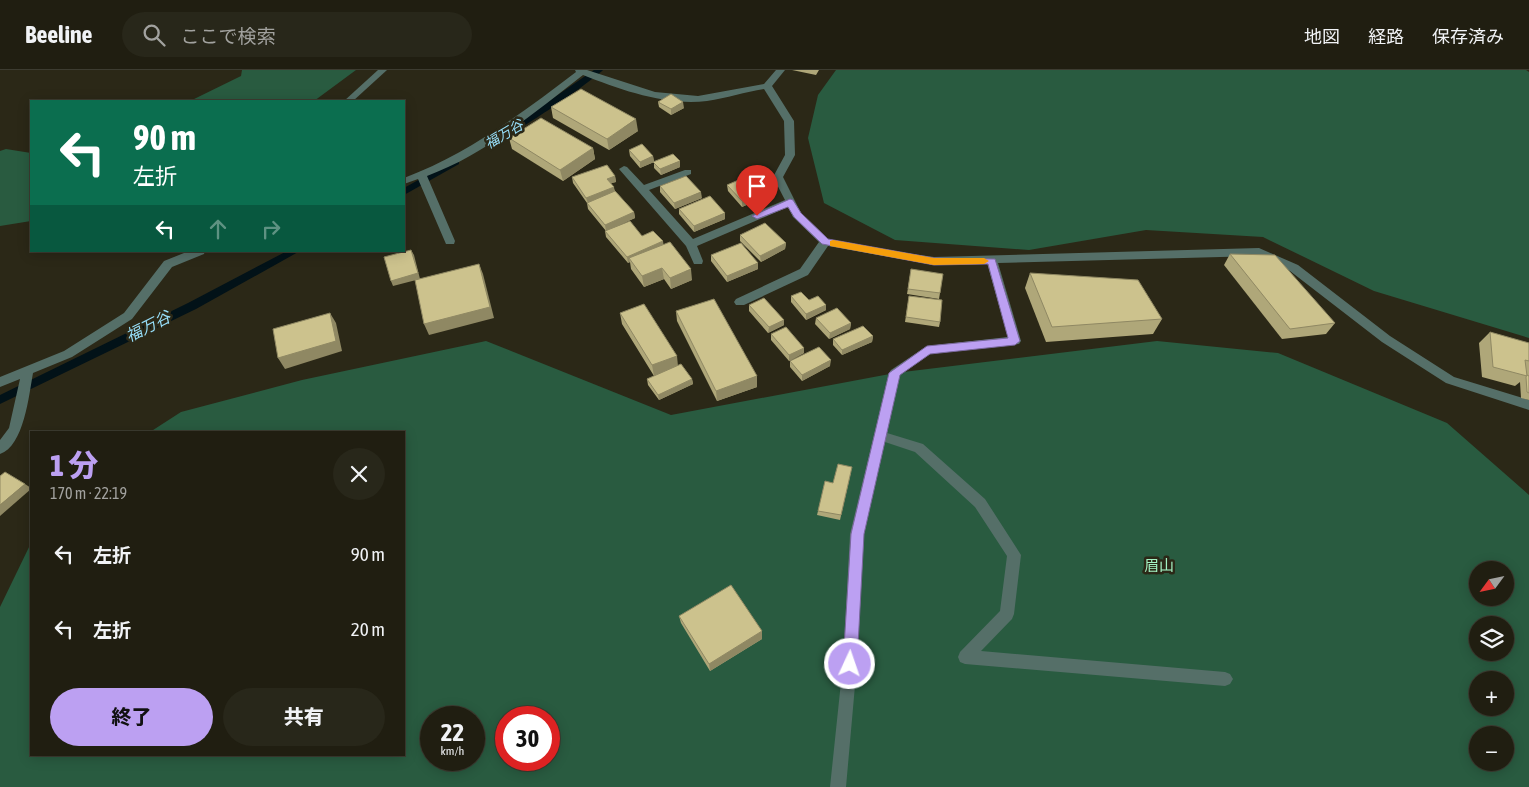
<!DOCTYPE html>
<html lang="ja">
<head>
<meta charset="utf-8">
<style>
  body { margin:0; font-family:"Asap Condensed","Noto Sans JP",sans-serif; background:#28271a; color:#f1f3f6; height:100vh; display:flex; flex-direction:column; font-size:19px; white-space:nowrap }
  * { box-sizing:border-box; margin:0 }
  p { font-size:16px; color:#a2a29f }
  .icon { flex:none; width:28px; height:28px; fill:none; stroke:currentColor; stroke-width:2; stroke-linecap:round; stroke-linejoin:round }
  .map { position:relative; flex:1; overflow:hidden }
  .sheet { position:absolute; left:30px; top:361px; width:375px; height:325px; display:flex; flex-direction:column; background:#201e11; border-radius:0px; box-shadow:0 2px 12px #0003,0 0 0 1px #3d3c31 }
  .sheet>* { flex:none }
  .guide { position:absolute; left:30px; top:30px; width:375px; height:152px; border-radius:0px; box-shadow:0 2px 12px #0003,0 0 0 1px #3d3c31; background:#0b6e4f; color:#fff; overflow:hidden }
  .needle { width:32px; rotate:237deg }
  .buttons { position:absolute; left:1469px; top:491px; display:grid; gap:10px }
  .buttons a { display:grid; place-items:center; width:45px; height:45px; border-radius:50%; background:#201e11; box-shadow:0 2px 12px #0003,0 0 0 1px #3d3c31; font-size:25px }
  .speed { position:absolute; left:420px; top:636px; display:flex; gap:10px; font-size:25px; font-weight:700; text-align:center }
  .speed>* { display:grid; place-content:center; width:65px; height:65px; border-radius:50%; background:#201e11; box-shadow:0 2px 12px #0003,0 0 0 1px #3d3c31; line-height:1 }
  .speed small { font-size:12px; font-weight:400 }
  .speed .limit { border:8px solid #d22; background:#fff; color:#111 }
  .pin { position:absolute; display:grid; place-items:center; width:42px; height:42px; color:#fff; margin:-51px -21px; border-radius:50% 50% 50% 0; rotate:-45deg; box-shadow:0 0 5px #0007 }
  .pin .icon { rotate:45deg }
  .me { position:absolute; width:55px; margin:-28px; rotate:3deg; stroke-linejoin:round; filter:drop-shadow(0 0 4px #0008) }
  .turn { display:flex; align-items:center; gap:18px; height:105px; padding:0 20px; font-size:22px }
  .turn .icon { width:65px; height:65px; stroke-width:2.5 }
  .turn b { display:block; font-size:35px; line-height:42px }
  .lanes { display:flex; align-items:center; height:48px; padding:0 20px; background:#0003; justify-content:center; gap:25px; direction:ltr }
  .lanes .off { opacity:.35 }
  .round { display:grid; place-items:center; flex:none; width:52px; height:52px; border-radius:26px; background:#28271a }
  .headline { display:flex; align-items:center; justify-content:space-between; height:85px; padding:0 20px }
  h1 { font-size:30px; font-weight:800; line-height:38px; color:#bca0f2 }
  .primary-button { display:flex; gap:10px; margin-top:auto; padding:10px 20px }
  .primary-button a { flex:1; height:58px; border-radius:30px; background:#bca0f2; color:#111; font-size:20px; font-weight:800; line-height:58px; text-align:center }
  .primary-button a+a { background:#28271a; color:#f1f3f6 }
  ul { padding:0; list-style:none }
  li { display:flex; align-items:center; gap:15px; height:75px; padding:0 20px }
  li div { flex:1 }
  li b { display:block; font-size:19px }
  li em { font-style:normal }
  header { display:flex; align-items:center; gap:30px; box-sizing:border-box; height:70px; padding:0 25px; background:#201e11; border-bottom:1px solid #3d3c31 }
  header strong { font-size:24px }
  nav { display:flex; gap:28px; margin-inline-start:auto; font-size:18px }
  .search { width:350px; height:45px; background:#28271a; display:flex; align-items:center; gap:12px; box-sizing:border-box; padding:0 18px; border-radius:28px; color:#a2a29f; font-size:19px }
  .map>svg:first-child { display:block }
</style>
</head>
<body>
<header>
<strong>Beeline</strong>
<div class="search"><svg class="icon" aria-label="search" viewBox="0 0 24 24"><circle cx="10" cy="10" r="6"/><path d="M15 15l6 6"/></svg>ここで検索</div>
<nav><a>地図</a><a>経路</a><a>保存済み</a></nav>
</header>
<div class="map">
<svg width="1529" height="717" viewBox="0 0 1529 717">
  <rect width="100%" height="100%" fill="#2b2817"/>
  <g fill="#295b40" fill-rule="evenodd">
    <polygon points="242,0 356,0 314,31 190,31 241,6"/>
    <polygon points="836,0 1526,0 1529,2 1529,268 1374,221 1263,167 1146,160 1029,180 895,170 824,133 808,68 818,25"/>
    <polygon points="6,79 31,83 31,151 0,156 0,81"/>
    <path d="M486,271L671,345L895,303L1157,271L1278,283L1447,353L1529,425V717H0V537L31,473V685H404V362H150L181,342L302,310ZM1478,500H1505V528H1478ZM1478,555H1505V582H1478ZM1478,610H1505V638H1478ZM431,648H474V690H431ZM506,648H549V690H506ZM1478,665H1505V692H1478Z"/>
  </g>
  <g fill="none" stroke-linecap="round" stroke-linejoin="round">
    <g fill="#021218" fill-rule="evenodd">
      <path d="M594,0H603C592,11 504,73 493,71V67L520,51Z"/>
      <polygon points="456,89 459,90 459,94 404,125 404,118"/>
      <polygon points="287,181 300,181 196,239 0,334 0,325 188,233"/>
    </g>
    <g fill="#556f68" fill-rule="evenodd">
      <polygon points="378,0 387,0 353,31 344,31"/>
      <path d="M575,0H587L655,22L698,26L764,14L776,0H785L772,16L794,51L795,85L783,107L801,143L828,169L885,180L934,187L1259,178L1298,195L1390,266L1454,307L1529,330V340L1446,313L1382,272L1290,201L1258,186L998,193L1021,271L1019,274L930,284L900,305L887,363L923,374L985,429L1021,485L1014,544L1012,549L981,581L1225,602L1230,604L1233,609L1230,614L1225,616L965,594L960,592L958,587L960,582L1000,541L1007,486L975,437L915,382L885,372L864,464L857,593L846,717H830L843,593L850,464L889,303L891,300L927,276L1008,267L987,193L934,195L828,176L808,205L744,235H736L734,232L736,229L800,199L819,172L793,147L788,137L697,176L703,191L702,194H694L686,176L619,99L624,96L627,97L644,115L685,100H691V104L649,120L693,169L785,130L773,107L785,85L784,51L764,19C745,22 727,28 707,31C666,36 621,20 583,5C535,42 485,85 427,106L455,171L454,174H446L418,109L404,114V108C468,84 522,43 576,2Z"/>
      <path d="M189,181H205L204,184L172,197L132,249L72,287L33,303C29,325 24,376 0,384V370L9,358L20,309L0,317V307L64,281L124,243L164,191Z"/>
    </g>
  </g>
  <g fill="#afa779">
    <polygon points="792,0 819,0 816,5"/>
    <polygon points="658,32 684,38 671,45 659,37"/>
    <polygon points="551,37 638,61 609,80 553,48"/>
    <polygon points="509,68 593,78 595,89 563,111 512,79"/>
    <polygon points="629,80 653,86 654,92 680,97 661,105 654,98 654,92 640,98 630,86"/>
    <polygon points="615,106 616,112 611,113 615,121 634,142 635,148 606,161 588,139 587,133 573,113 572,107"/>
    <polygon points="727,115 764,127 742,137 728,121"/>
    <polygon points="660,116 702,128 675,139 660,122"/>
    <polygon points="679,139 725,149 694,162 679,144"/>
    <polygon points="605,161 642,166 663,171 663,174 692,210 671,219 664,209 644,217 631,199 630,192 628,193 606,167"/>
    <polygon points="740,165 786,173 785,179 761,192 740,171"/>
    <polygon points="1230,184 1335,253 1326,264 1282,269 1224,195"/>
    <polygon points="711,185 758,199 727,212 711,191"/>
    <polygon points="911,199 940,223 939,229 907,224"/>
    <polygon points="1030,203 1162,249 1153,264 1046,272 1025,218"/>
    <polygon points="791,226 826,235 826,240 806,250 791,232"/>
    <polygon points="909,226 940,252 939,257 905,252"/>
    <polygon points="749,235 784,255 768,263 749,241"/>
    <polygon points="676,241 757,317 717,331 677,251"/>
    <polygon points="620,243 692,309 693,314 659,330 648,315 647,309 666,301 654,306 622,254"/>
    <polygon points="816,248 851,253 850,259 829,269 815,254"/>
    <polygon points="1490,262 1529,273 1529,330 1521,328 1520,312 1515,316 1482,307 1479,273"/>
    <polygon points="771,264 804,278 804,283 789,291 771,270"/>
    <polygon points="873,266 872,272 842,285 833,275 833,269"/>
    <polygon points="790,291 830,296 802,311 790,297"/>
    <polygon points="851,402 840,450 817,445 818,441 833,413"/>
    <polygon points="679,546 762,561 762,569 710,601 681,553"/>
  </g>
  <g fill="#8f8863">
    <polygon points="683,32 684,38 671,45 671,39"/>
    <polygon points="636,49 638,61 609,80 607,69"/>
    <polygon points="593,78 595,89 563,111 560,100"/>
    <polygon points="653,86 654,92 640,98 640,92"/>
    <polygon points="680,91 680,97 661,105 660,99"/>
    <polygon points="615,106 616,112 608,114 607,109"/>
    <polygon points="614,117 615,123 588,133 586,128"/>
    <polygon points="764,121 764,127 742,137 742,131"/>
    <polygon points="701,122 702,128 675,139 674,133"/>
    <polygon points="634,142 635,148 606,161 605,155"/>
    <polygon points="725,143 725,149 694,162 694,156"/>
    <polygon points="663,171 664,177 629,188 630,192 628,193 627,187"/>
    <polygon points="786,173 785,179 761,192 760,186"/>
    <polygon points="411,180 414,185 420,209 393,216 391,211"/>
    <polygon points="758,193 758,199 727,212 727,206"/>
    <polygon points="479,194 483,204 494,248 429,265 424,254"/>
    <polygon points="662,198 664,209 644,217 642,206"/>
    <polygon points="691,199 692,210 671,219 670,208"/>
    <polygon points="826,235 826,240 806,250 806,244"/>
    <polygon points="330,243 336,253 342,281 285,299 278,288"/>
    <polygon points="784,250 784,255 768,263 769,257"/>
    <polygon points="851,253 850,259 829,269 830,263"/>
    <polygon points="873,266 872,272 842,285 842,280"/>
    <polygon points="804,278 804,283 789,291 789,285"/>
    <polygon points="677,286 678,296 654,306 652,295"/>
    <polygon points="831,290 830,296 802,311 802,305"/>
    <polygon points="757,306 757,317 717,331 716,321"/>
    <polygon points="692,309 693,314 659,330 658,325"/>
    <polygon points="25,414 31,418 31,419 0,446 0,435"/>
    <polygon points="762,561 762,569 710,601 709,594"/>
  </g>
  <g fill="#ccc28d" stroke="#8f8863">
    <polygon points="581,19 636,49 607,69 551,37"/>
    <polygon points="671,24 683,32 671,39 658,32"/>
    <polygon points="541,48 593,78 560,100 509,68"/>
    <polygon points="642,74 653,86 640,92 629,80"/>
    <polygon points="673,84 680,91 660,99 653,92"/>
    <polygon points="607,95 615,106 607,109 614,117 586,128 572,107"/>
    <polygon points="686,106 701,122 674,133 660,116"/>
    <polygon points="748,106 764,121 742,131 727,115"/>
    <polygon points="615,121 634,142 605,155 587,133"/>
    <polygon points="710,126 725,143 694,156 679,139"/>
    <polygon points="630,151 642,166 653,161 663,171 627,187 605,161"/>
    <polygon points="765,153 786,173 760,186 740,165"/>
    <polygon points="670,172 691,199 670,208 662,198 642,206 629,188"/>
    <polygon points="741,173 758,193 727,206 711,185"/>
    <polygon points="411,180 418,203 391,211 384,187"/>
    <polygon points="1230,184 1275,185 1335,253 1290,259"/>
    <polygon points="479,194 490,237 424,254 415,210"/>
    <polygon points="911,199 943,204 940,223 908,219"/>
    <polygon points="1030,203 1138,210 1162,249 1052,257"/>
    <polygon points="801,222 809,230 818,226 826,235 806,244 791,226"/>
    <polygon points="909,226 942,230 940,252 906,247"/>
    <polygon points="764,228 784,250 769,257 749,235"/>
    <polygon points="714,229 757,306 716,321 676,241"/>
    <polygon points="644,234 677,286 652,295 620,243"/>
    <polygon points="837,238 851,253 830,263 816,248"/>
    <polygon points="330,243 336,271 278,288 273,259"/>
    <polygon points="863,256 873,266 842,280 833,269"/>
    <polygon points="786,257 804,278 789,285 771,264"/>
    <polygon points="1490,262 1529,273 1529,291 1525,290 1527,306 1493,297"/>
    <polygon points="819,277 831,290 802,305 790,291"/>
    <polygon points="681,294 692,309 658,325 647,309"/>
    <polygon points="1527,305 1529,306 1529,323 1527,322 1526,307"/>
    <polygon points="838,394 852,397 841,445 818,441 825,411 833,413"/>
    <polygon points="5,402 25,414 0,435 0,406"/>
    <polygon points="731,515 762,561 709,594 679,546"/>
  </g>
  <polygon fill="#bca0f2" stroke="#7a689d" points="790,129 793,130 801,143 828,169 934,188 995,189 1020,271 1015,275 930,284 900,305 864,464 857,594 855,598 850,600 845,598 843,594 851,464 889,303 927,276 1008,268 988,194 934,195 822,174 794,147 788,137 757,149 752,146"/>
  <polygon fill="#f59e0b" points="833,170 934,188 984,188 989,191 984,194 934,195 830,176 830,171"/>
  <g text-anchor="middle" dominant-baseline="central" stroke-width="5" stroke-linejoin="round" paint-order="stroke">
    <g font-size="14" font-style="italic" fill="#97dffa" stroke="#2b2817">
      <text transform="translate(504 64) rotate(-31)">福万谷</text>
    </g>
    <g font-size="15" fill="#a3f2c3" stroke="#2b2817">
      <text x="1159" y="495">眉山</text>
    </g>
    <g font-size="16" font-style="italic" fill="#97dffa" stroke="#2b2817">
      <text transform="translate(148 256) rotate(-27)">福万谷</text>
    </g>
  </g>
</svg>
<div class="buttons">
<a><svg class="needle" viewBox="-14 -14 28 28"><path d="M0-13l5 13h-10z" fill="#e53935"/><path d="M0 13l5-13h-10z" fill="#a2a29f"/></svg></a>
<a><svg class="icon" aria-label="layers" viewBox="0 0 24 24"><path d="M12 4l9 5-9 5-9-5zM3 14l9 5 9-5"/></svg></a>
<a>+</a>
<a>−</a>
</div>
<div class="speed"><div>22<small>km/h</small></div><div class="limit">30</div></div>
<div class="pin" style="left:757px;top:146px;background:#d93025"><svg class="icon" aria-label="arrive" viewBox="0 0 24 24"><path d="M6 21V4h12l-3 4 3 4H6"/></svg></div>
<svg class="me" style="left:850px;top:594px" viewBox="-20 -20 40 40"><circle r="17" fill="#bca0f2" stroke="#fff" stroke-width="3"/><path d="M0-11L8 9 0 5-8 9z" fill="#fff"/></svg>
<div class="guide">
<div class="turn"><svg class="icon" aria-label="left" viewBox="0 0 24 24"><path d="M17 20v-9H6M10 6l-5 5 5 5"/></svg><div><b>90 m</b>左折</div></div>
<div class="lanes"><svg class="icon" aria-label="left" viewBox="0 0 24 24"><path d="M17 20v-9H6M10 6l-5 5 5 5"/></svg><svg class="icon off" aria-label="ahead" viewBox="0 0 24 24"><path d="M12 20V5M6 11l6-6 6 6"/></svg><svg class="icon off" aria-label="right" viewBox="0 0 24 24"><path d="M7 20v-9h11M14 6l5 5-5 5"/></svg></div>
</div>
<section class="sheet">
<div class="headline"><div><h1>1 分</h1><p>170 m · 22:19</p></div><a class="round"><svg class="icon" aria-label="close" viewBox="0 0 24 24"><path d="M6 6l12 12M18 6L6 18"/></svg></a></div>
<ul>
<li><svg class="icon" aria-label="left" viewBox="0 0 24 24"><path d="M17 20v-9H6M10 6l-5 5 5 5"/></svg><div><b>左折</b></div><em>90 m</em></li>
<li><svg class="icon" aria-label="left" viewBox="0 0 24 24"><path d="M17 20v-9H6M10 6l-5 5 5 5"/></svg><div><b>左折</b></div><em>20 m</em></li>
</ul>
<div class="primary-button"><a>終了</a><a>共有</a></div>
</section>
</div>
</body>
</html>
